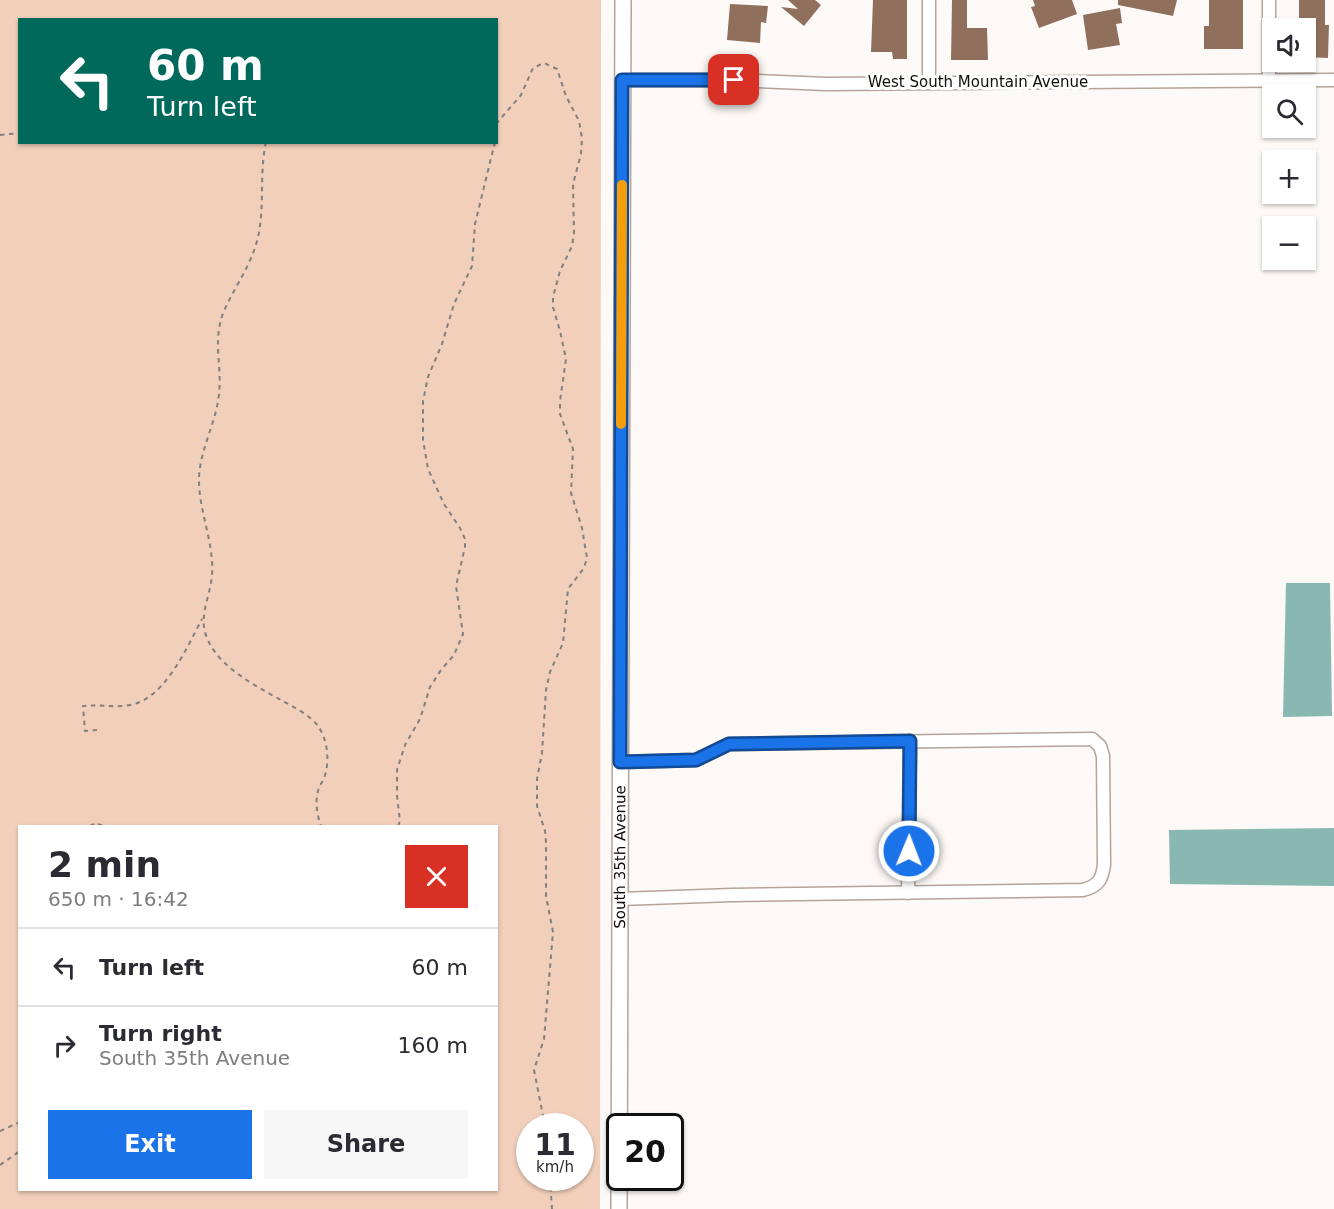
<!DOCTYPE html>
<html lang="en">
<head>
<meta charset="utf-8">
<style>
  body { margin:0; font-family:"DejaVu Sans",sans-serif; background:#f7f7f7; color:#2b2b33; height:100vh; display:flex; flex-direction:column; font-size:22px; white-space:nowrap }
  * { box-sizing:border-box; margin:0 }
  p { font-size:20px; color:#7c7c81 }
  .icon { flex:none; width:33px; height:33px; fill:none; stroke:currentColor; stroke-width:2; stroke-linecap:round; stroke-linejoin:round }
  .map { position:relative; flex:1; overflow:hidden }
  .side { position:absolute; left:18px; top:825px; width:480px; height:366px; display:flex; flex-direction:column; background:#fff; border-radius:0px; box-shadow:0 2px 4px #0004 }
  .side>* { flex:none }
  .hud { position:absolute; left:18px; top:18px; width:480px; height:126px; border-radius:0px; box-shadow:0 2px 4px #0004; background:#00695c; color:#fff; overflow:hidden }
  .tools { position:absolute; left:1262px; top:18px; display:grid; gap:12px }
  .tools a { display:grid; place-items:center; width:54px; height:54px; border-radius:0px; background:#fff; box-shadow:0 2px 4px #0004; font-size:30px }
  .speed { position:absolute; left:516px; top:1113px; display:flex; gap:12px; font-size:30px; font-weight:700; text-align:center }
  .speed>* { display:grid; place-content:center; width:78px; height:78px; border-radius:50%; background:#fff; box-shadow:0 2px 4px #0004; line-height:1 }
  .speed small { font-size:15px; font-weight:400 }
  .speed .limit { border:3px solid #111; border-radius:9px; background:#fff; color:#111 }
  .pin { position:absolute; display:grid; place-items:center; width:51px; height:51px; color:#fff; margin:-26px; border-radius:12px; box-shadow:0 3px 9px #0006 }
  .me { position:absolute; width:66px; margin:-33px; rotate:1deg; stroke-linejoin:round; filter:drop-shadow(0 0 4px #0008) }
  .turn { display:flex; align-items:center; gap:21px; height:126px; padding:0 30px; font-size:27px }
  .turn .icon { width:78px; height:78px; stroke-width:2.5 }
  .turn b { display:block; font-size:42px; line-height:51px }
  .round { display:grid; place-items:center; flex:none; width:63px; height:63px; border-radius:0px; background:#f7f7f7 }
  .head { display:flex; align-items:center; justify-content:space-between; height:102px; padding:0 30px }
  h1 { font-size:36px; font-weight:800; line-height:45px }
  .cta { display:flex; gap:12px; margin-top:auto; padding:12px 30px }
  .cta a { flex:1; height:69px; border-radius:0px; background:#1a73e8; color:#fff; font-size:24px; font-weight:800; line-height:69px; text-align:center }
  .cta a+a { background:#f7f7f7; color:#2b2b33 }
  ul { padding:0; list-style:none }
  li { display:flex; align-items:center; gap:18px; height:78px; padding:0 30px; border-top:2px solid #e1e1e2 }
  li div { flex:1 }
  li b { display:block; font-size:22px }
  li em { font-style:normal }
  .map>svg:first-child { display:block }
</style>
</head>
<body>
<div class="map">
<svg width="1334" height="1209" viewBox="0 0 1334 1209">
  <rect width="100%" height="100%" fill="#fdf9f7"/>
  <path fill="#f2cfba" fill-rule="evenodd" d="M0,0H601L600,1209H0ZM20,20H496V142H20ZM20,826H496V1190H20ZM530,1126H580V1178H530Z"/>
  <g fill="#89b7b1">
    <polygon points="1286,583 1330,583 1332,716 1283,717"/>
    <polygon points="1334,828 1334,886 1170,884 1169,830"/>
  </g>
  <g fill="#90705d">
    <polygon points="788,0 815,0 821,5 804,26 781,7 798,9"/>
    <polygon points="873,0 907,0 907,59 893,59 892,52 871,52"/>
    <polygon points="952,0 967,0 967,28 987,28 988,60 951,60"/>
    <polygon points="1033,0 1072,0 1077,14 1039,28 1031,7 1035,6"/>
    <polygon points="1118,0 1177,0 1173,16 1118,5"/>
    <polygon points="1209,0 1243,0 1243,49 1204,49 1204,26 1209,26"/>
    <polygon points="1299,0 1325,0 1325,25 1329,25 1328,58 1305,57 1305,28 1299,28"/>
    <polygon points="730,4 768,6 766,23 761,22 760,43 727,40"/>
    <polygon points="1120,8 1122,23 1116,24 1120,45 1088,50 1083,15"/>
  </g>
  <g fill="none" stroke-linecap="round" stroke-linejoin="round">
    <g stroke="#b5a399" stroke-width="15">
      <g id="minor">
        <polyline points="929,0 929,82"/>
        <polyline points="1269,0 1269,80"/>
        <polyline points="622,80 734,80 826,84 1334,80"/>
        <polyline points="908,893 910,741"/>
        <path d="M620,899L732,895L1083,890C1098,886 1102,880 1104,865L1103,756L1100,746L1092,739L729,744L696,760L620,762"/>
      </g>
    </g>
    <g stroke="#b5a399" stroke-width="18">
      <g id="major">
        <path id="s1" d="M619,1209L623,0"/>
      </g>
    </g>
    <g stroke="#847f7c" stroke-width="2" stroke-dasharray="4.5 4.5" stroke-linecap="butt">
      <polyline points="496,124 521,95 533,68 544,63 557,69 566,96 579,121 582,138 581,154 573,184 574,233 572,246 560,271 553,297 553,307 560,331 566,359 560,401 560,414 573,449 571,493 582,528 587,558 584,568 568,589 563,643 550,672 546,690 542,753 537,779 537,806 545,831 546,842 546,896 553,932 544,1039 534,1070 545,1126"/>
      <polyline points="0,135 20,133"/>
      <path d="M266,142C259,174 265,206 258,237C252,264 235,286 224,311C211,342 224,369 218,401C214,427 199,453 199,480C199,512 214,542 212,574C211,594 200,612 205,632C214,665 254,685 281,700C293,707 309,714 318,726C328,740 330,763 324,778C322,783 319,786 318,791C315,803 317,815 321,826"/>
      <path d="M97,730L85,731L83,706C99,704 114,708 130,705C165,699 187,647 202,619"/>
      <polyline points="90,826 96,823 103,826"/>
      <polyline points="398,826 400,821 397,796 397,770 405,745 420,719 430,687 441,670 454,655 463,634 456,586 465,547 465,539 460,528 444,504 428,469 423,440 423,401 428,377 442,344 454,304 472,266 475,224 495,142"/>
      <polyline points="0,1131 20,1122"/>
      <polyline points="0,1165 20,1151"/>
      <polyline points="550,1178 552,1209"/>
    </g>
    <use href="#minor" stroke="#fff" stroke-width="12"/>
    <use href="#major" stroke="#fff" stroke-width="15"/>
  </g>
  <g fill="none" stroke-linecap="round" stroke-linejoin="round">
    <g stroke="#114b97" stroke-width="15">
      <polyline id="route" points="734,80 622,80 620,762 696,760 729,744 910,741 909,851"/>
    </g>
    <use href="#route" stroke="#1a73e8" stroke-width="10"/>
    <polyline stroke="#f59e0b" stroke-width="10" points="621,424 622,185"/>
  </g>
  <g text-anchor="middle" dominant-baseline="central" stroke-width="6" stroke-linejoin="round" paint-order="stroke">
    <g font-size="15" fill="#120c08" stroke="#fff">
      <text x="978" y="82">West South Mountain Avenue</text>
      <text stroke="none"><textPath href="#s1" startOffset="352">South 35th Avenue</textPath></text>
    </g>
  </g>
</svg>
<div class="tools">
<a><svg class="icon" aria-label="sound" viewBox="0 0 24 24"><path d="M4 9h4l5-4v14l-5-4H4zM17 9q2 3 0 6"/></svg></a>
<a><svg class="icon" aria-label="search" viewBox="0 0 24 24"><circle cx="10" cy="10" r="6"/><path d="M15 15l6 6"/></svg></a>
<a>+</a>
<a>−</a>
</div>
<div class="speed"><div>11<small>km/h</small></div><div class="limit">20</div></div>
<div class="pin" style="left:734px;top:80px;background:#d93025"><svg class="icon" aria-label="arrive" viewBox="0 0 24 24"><path d="M6 21V4h12l-3 4 3 4H6"/></svg></div>
<svg class="me" style="left:909px;top:851px" viewBox="-20 -20 40 40"><circle r="17" fill="#1a73e8" stroke="#fff" stroke-width="3"/><path d="M0-11L8 9 0 5-8 9z" fill="#fff"/></svg>
<div class="hud">
<div class="turn"><svg class="icon" aria-label="left" viewBox="0 0 24 24"><path d="M17 20v-9H6M10 6l-5 5 5 5"/></svg><div><b>60 m</b>Turn left</div></div>
</div>
<section class="side">
<div class="head"><div><h1>2 min</h1><p>650 m · 16:42</p></div><a class="round" style="background:#d93025;color:#fff"><svg class="icon" aria-label="close" viewBox="0 0 24 24"><path d="M6 6l12 12M18 6L6 18"/></svg></a></div>
<ul>
<li><svg class="icon" aria-label="left" viewBox="0 0 24 24"><path d="M17 20v-9H6M10 6l-5 5 5 5"/></svg><div><b>Turn left</b></div><em>60 m</em></li>
<li><svg class="icon" aria-label="right" viewBox="0 0 24 24"><path d="M7 20v-9h11M14 6l5 5-5 5"/></svg><div><b>Turn right</b><p>South 35th Avenue</p></div><em>160 m</em></li>
</ul>
<div class="cta"><a>Exit</a><a>Share</a></div>
</section>
</div>
</body>
</html>
